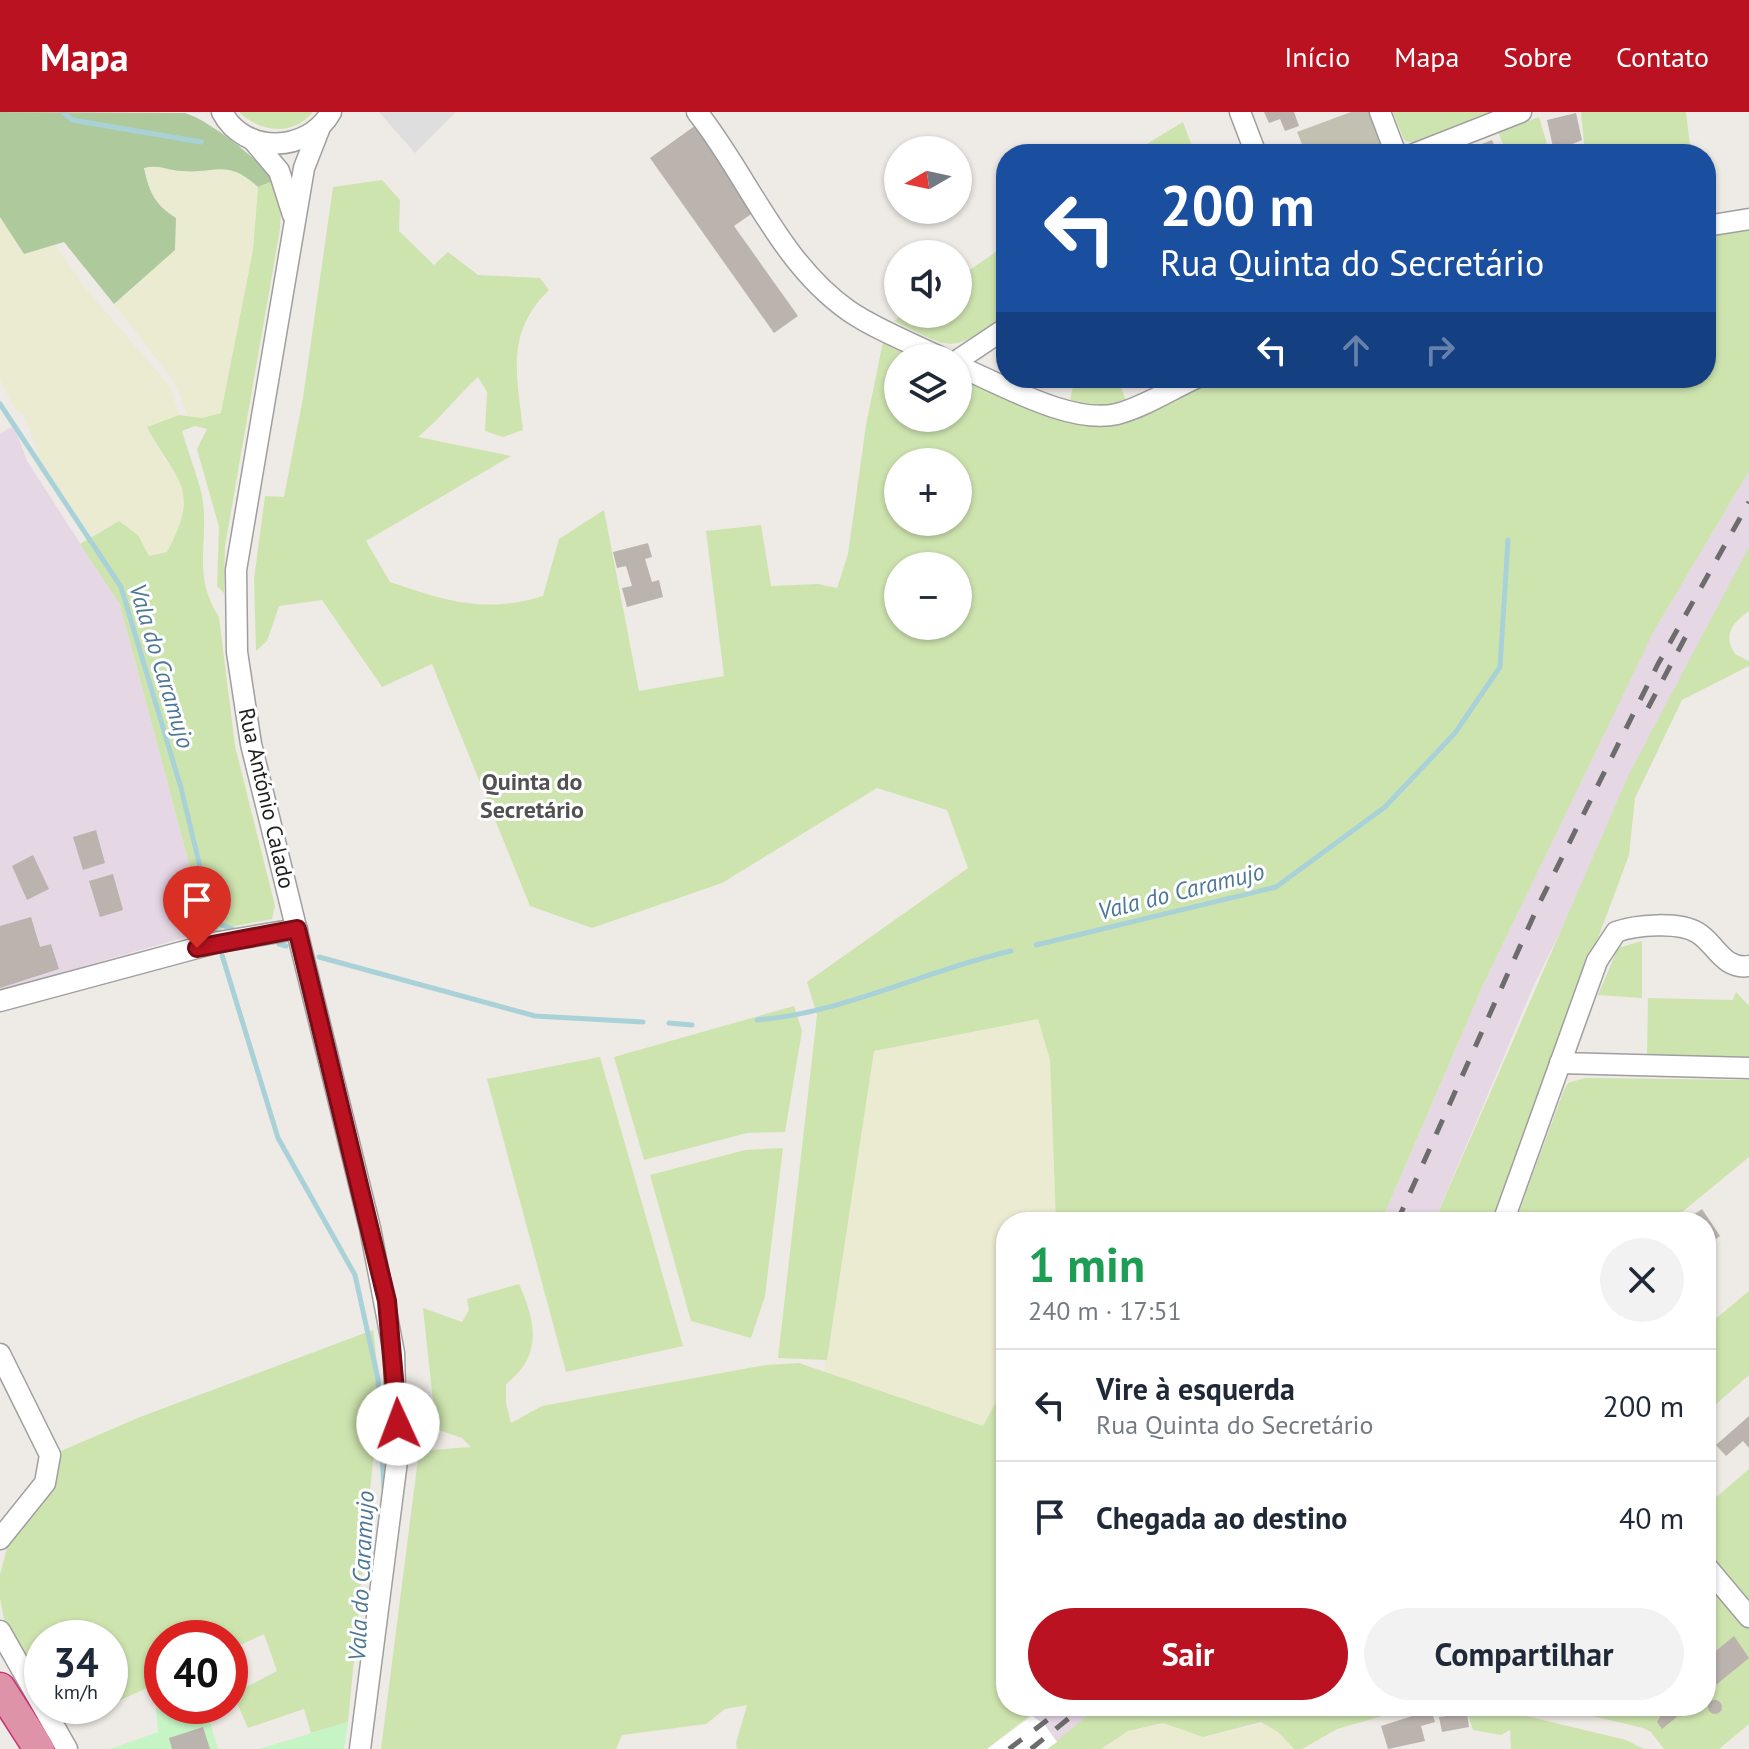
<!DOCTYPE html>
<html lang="pt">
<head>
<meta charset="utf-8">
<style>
  body { margin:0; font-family:"PT Sans",sans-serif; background:#f2f2f3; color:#1f2937; height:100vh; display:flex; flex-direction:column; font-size:30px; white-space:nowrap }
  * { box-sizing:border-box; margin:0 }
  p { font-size:26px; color:#747a83 }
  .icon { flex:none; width:44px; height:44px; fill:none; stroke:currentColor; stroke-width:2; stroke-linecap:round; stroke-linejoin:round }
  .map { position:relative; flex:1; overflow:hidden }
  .sheet { position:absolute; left:996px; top:1100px; width:720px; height:504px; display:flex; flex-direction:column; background:#fff; border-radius:32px; box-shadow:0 2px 6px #0004 }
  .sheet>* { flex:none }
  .banner { position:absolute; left:996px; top:32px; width:720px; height:244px; border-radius:32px; box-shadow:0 2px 6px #0004; background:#1a4fa0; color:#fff; overflow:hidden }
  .needle { width:52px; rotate:261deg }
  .fabs { position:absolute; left:884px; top:24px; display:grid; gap:16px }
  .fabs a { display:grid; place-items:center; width:88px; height:88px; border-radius:50%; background:#fff; box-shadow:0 2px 6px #0004; font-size:40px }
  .speed { position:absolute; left:24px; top:1508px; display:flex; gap:16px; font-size:40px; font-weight:700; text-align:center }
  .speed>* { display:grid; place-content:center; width:104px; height:104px; border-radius:50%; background:#fff; box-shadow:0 2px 6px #0004; line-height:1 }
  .speed small { font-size:20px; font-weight:400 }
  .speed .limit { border:12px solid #d22; background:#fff; color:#111 }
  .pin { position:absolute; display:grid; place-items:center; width:68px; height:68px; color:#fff; margin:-82px -34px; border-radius:50% 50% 50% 0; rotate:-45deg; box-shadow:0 0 8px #0007 }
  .pin .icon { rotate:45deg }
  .me { position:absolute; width:88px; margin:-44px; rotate:358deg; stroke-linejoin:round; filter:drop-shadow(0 0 6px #0008) }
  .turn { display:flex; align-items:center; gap:28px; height:168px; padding:0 32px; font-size:36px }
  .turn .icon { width:104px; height:104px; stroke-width:2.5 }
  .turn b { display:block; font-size:56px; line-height:68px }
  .lanes { display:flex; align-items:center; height:76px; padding:0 32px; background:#0003; justify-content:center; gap:40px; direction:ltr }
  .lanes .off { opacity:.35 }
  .round { display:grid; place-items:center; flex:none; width:84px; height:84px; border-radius:42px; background:#f2f2f3 }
  .headline { display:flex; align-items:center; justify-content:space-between; height:136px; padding:0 32px }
  h1 { font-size:48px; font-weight:600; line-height:60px; color:#1e9e55 }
  .button { display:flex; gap:16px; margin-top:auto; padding:16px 32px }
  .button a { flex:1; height:92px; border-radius:48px; background:#ba1221; color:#fff; font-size:32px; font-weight:600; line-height:92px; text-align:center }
  .button a+a { background:#f2f2f3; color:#1f2937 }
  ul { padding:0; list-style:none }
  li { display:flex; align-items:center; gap:24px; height:112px; padding:0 32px; border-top:2px solid #e0e1e3 }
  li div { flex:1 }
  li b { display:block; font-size:30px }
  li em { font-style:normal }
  header { display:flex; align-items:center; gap:48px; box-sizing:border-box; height:112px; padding:0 40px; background:#ba1221; color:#fff }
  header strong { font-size:38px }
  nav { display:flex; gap:44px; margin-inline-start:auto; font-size:28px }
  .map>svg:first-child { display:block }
</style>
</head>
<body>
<header>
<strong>Mapa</strong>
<nav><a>Início</a><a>Mapa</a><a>Sobre</a><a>Contato</a></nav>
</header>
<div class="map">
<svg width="1749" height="1637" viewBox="0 0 1749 1637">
  <rect width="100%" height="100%" fill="#eeeae5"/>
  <g fill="#e6d7e5">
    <polygon points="11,315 16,319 27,349 120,493 207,819 0,878 0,322"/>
    <polygon points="1749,359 1749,435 1534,873 1434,1110 1381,1110 1484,871 1652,522"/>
    <polygon points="1042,1594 1099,1594 1057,1630 1044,1612 1032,1604"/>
  </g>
  <polygon fill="#c2c0b1" points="1351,0 1370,0 1381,32 1377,42 1306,42 1297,20"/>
  <g fill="#ebebd2">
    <polygon points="156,53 182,59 227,56 240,59 258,75 253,138 221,301 202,306 188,304 174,269 114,192 175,138 176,106 161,97 148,78 144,56"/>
    <polygon points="0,105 24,142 55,133 86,177 170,275 179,303 147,315 163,346 180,363 185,387 179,417 167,440 149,444 138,423 119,409 92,424 41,349 24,303 15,298 0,268"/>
    <polygon points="1038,906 1050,948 1056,1110 1006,1110 1006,1272 984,1314 824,1260 873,939"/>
    <polygon points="1303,1603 1382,1604 1337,1617 1302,1637 1101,1637 1128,1619 1164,1611 1203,1625"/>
  </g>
  <g fill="#cee4af" fill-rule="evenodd">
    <path d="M239,0H313C292,25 260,20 239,0Z"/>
    <polygon points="1393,0 1494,0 1413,31 1404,28"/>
    <polygon points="1581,0 1686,0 1691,42 1585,42"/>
    <polygon points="1539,5 1550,42 1507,42 1498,20"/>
    <polygon points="1183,10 1195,42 1132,42 1132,41"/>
    <path d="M275,68L281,96L280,117L225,434L224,481L217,474L219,415L197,337L207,317L195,314L182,319C188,340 197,362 202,384C210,429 191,462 219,505L235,634L275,794L272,807L207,819L120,493L80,432L119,409L138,423L149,444L167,440C202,375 176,370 147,315L179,303L202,306L221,301L253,138L258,75Z"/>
    <path d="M382,68L400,88L399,119L434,153L448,140L478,163L540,166L549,178C505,221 517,263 523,318L503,325L485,319L487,280L478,265C456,285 441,306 418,325L511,344L366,429L390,470C446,489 485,502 543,484L559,427L604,398L639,579L724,564L706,419L761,413L771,474L818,472L837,476L848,442L866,313L883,230L916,246H898V306H958V266L1093,315L1124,311L1162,288L1218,266H1706V123L1749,115V359L1654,519L1484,871L1381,1110H1056L1050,948L1038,907L874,939L827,1248L778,1246L817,903L807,870L968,756L947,698L877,676L722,771L592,816L530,794L432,552L382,575L322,488L279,494L267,529L256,539L254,467L265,384L284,385L303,286L333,75ZM898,350H958V410H898ZM898,454H958V514H898Z"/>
    <path d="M1006,133V204C949,241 955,239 894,209L904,202H958V166Z"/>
    <polygon points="1075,266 1118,266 1126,289 1103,294 1070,288"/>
    <path d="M1749,435V499C1733,511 1722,522 1735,542L1749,549V554L1682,588L1635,686L1629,743L1521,1033L1498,1110H1434L1629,662Z"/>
    <polygon points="1642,829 1642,886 1598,883 1618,836"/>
    <polygon points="1736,880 1749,894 1749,945 1647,944 1648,886 1733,888"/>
    <polygon points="794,894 802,919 785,1020 747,1021 644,1048 614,945"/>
    <polygon points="600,945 683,1234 566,1260 487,967"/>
    <polygon points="1585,966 1749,968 1749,1045 1670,1110 1515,1110 1564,978 1568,971"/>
    <polygon points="783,1036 765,1184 751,1226 691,1209 650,1063 745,1038"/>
    <path d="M519,1172C536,1211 543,1243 506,1272V1291L511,1311L542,1294L766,1253L799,1251L983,1314L1006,1272V1594H1042L987,1637H737L736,1631L747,1593L725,1597L706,1612L622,1623L616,1637H381L419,1339L471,1335L462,1326L436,1317L423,1196L462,1210L469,1198L467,1187Z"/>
    <polygon points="1749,1179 1749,1263 1706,1301 1706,1215"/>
    <polygon points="373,1218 380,1275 348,1610 311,1621 304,1597 248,1616 233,1582 277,1559 264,1522 230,1538 230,1526 162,1526 162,1569 110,1593 110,1526 42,1526 42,1581 9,1533 0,1486 0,1462 8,1433 46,1385 54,1342 140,1305"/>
    <polygon points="1749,1357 1749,1493 1706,1441 1706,1394"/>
    <polygon points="1706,1465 1749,1517 1749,1612 1719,1637 1664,1637 1651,1620 1643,1616 1550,1594 1706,1594"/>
    <polygon points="1099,1594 1388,1594 1382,1604 1337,1617 1302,1637 1294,1637 1278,1620 1261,1610 1203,1625 1163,1611 1128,1619 1101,1637 1047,1637"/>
    <polygon points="1442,1594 1484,1594 1626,1628 1644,1637 1511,1637 1510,1618 1501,1623 1473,1618 1466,1596 1432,1601 1431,1598"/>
  </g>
  <path fill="#aeca9d" d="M0,0L185,1C209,8 259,48 275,68L258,75C226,46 218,62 181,59C167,58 159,52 144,56C149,80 155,93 176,106L175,138L114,192L64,130L24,142L0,105Z"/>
  <g fill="#c6f4c5">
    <polygon points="168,1594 205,1594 218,1637 110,1637 158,1620 156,1596"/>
    <polygon points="348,1610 344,1637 259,1637"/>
  </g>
  <polygon fill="#dedede" points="379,0 456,0 415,41"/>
  <polygon fill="#fff" points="1032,1604 1044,1612 1057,1630 1047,1637 987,1637"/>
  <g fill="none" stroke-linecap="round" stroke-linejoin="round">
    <g stroke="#a9d2d8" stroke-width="5">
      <polyline points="63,0 72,8 201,30"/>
      <polyline points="0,292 121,475 181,676 215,817"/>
      <polyline points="213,810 233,817"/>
      <polyline points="279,832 286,834"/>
      <polyline points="1036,833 1276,775 1385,695 1455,621 1500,555 1508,428"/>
      <polyline points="222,843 278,1026 355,1163 378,1267 384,1377"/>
      <polyline points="319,845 535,904 643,910"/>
      <path d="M757,908C844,901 926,858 1011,839"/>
      <polyline points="669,911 692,913"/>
    </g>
  </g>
  <g fill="#bbb3ae">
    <polygon points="1264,0 1294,0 1299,14 1285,19 1280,7 1269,11"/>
    <polygon points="1576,1 1582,28 1560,37 1560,33 1553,35 1547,8"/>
    <polygon points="696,13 757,98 734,114 798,204 774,221 650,46"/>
    <polygon points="1492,28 1498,42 1471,42 1469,37"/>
    <polygon points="648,431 652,445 645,447 652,470 659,468 663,485 627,495 622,476 632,474 626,454 617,456 613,440"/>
    <polygon points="96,718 105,751 83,758 73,725"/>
    <polygon points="33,743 49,777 27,788 12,754"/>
    <polygon points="113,762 123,798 100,805 89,769"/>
    <polygon points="31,805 40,835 51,832 59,857 0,876 0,814"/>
    <polygon points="1702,1097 1720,1124 1706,1134 1706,1110 1683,1110"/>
    <polygon points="1749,1304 1749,1336 1743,1329 1726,1344 1716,1333"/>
    <polygon points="1734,1524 1749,1546 1706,1581 1706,1547"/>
    <circle cx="1715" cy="1595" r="7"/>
    <polygon points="1658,1594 1690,1594 1662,1617 1657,1610 1662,1602"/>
    <polygon points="1431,1598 1435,1610 1421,1614 1425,1629 1388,1637 1381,1614"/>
    <polygon points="1467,1601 1469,1615 1442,1620 1439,1605"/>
    <polygon points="203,1615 210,1637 172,1637 169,1626"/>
  </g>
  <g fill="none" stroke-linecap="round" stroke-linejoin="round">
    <g stroke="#9f9f9f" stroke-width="23">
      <g id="minor">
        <path d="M222,0C244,43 308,41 331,0"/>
        <path d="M697,0C748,64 779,150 849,199C877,218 911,231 942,246"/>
        <polyline points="1240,0 1256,42"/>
        <polyline points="1380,0 1396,42"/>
        <polyline points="320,15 304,56 236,458 237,540 251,632 370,1116 394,1241 397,1349 360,1637"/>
        <polyline points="252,27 279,59 293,103"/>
        <polyline points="1414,42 1521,0"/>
        <polyline points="1706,114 1749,107"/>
        <polyline points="958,248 1006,216"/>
        <path d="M958,254C1001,272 1071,313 1117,302C1144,295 1170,278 1196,266"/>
        <polyline points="0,889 219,830 297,817"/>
        <polyline points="1560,951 1749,956"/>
        <path d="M1503,1110L1597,849L1616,820C1635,813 1679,809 1698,821C1716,832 1723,858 1749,854"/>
        <polyline points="0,1242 50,1343 45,1371 0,1427"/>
        <polyline points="1706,1454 1749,1505"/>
        <polyline points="0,1519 67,1637"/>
      </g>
    </g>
    <g stroke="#ca3475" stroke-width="33">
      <polyline id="highway" points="0,1576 39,1637"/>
    </g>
    <use href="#minor" stroke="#fff" stroke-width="20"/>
    <use href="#highway" stroke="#df93a8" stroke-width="30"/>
    <g stroke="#6c6c6c" stroke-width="5" stroke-dasharray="16 16" stroke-linecap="butt">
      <polyline points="1648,596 1687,522"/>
      <polyline points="1397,1110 1538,794 1658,552 1749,390"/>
      <polyline points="1009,1637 1066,1594"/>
      <polyline points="1031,1637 1084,1594"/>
    </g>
  </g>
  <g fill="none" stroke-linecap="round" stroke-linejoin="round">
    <g stroke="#790c15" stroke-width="20">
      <polyline id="route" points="197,836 297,817 387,1189 398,1312"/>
    </g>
    <use href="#route" stroke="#ba1221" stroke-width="14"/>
  </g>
  <g text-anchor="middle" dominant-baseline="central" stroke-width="6" stroke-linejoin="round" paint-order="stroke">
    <g font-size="22" fill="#1e1e1e" stroke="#fff">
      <text transform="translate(267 686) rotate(77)">Rua António Calado</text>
    </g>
    <g font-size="24" font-style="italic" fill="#4c7896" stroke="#fff">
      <text transform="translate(162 554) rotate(73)">Vala do Caramujo</text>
      <text transform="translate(1181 779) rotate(-14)">Vala do Caramujo</text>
      <text transform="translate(361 1464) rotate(-87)">Vala do Caramujo</text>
    </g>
    <g font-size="24" font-weight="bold" fill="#515151" stroke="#fff">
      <text x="532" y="669">Quinta do<tspan x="532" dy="28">Secretário</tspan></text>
    </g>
  </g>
</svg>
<div class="fabs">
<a><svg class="needle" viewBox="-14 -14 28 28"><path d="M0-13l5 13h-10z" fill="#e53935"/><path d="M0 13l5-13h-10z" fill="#747a83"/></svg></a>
<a><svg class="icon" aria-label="sound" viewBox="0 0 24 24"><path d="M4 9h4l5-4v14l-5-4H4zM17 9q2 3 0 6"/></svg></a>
<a><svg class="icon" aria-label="layers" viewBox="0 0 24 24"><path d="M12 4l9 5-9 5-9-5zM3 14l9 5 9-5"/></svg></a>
<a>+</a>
<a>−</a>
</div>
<div class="speed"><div>34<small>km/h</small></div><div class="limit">40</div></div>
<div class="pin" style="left:197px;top:836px;background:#d93025"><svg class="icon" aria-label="arrive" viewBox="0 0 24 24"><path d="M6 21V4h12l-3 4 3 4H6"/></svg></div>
<svg class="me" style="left:398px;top:1312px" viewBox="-20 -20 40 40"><circle r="19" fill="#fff"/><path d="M0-13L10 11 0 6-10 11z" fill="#ba1221"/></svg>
<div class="banner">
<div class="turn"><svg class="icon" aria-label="left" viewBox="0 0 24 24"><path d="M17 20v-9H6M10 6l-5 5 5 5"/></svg><div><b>200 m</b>Rua Quinta do Secretário</div></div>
<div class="lanes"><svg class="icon" aria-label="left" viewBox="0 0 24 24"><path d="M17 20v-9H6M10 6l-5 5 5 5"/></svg><svg class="icon off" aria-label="ahead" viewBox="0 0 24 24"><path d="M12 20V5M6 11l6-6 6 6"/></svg><svg class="icon off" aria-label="right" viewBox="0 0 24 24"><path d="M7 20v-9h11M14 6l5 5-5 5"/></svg></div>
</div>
<section class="sheet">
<div class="headline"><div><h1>1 min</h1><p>240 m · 17:51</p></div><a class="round"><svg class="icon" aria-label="close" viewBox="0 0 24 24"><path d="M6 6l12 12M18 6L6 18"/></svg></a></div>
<ul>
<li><svg class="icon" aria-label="left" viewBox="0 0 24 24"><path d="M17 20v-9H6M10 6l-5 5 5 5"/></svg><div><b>Vire à esquerda</b><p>Rua Quinta do Secretário</p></div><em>200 m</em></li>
<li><svg class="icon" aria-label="arrive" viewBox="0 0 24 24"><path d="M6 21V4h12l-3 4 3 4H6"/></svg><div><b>Chegada ao destino</b></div><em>40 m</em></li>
</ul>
<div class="button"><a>Sair</a><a>Compartilhar</a></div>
</section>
</div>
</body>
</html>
